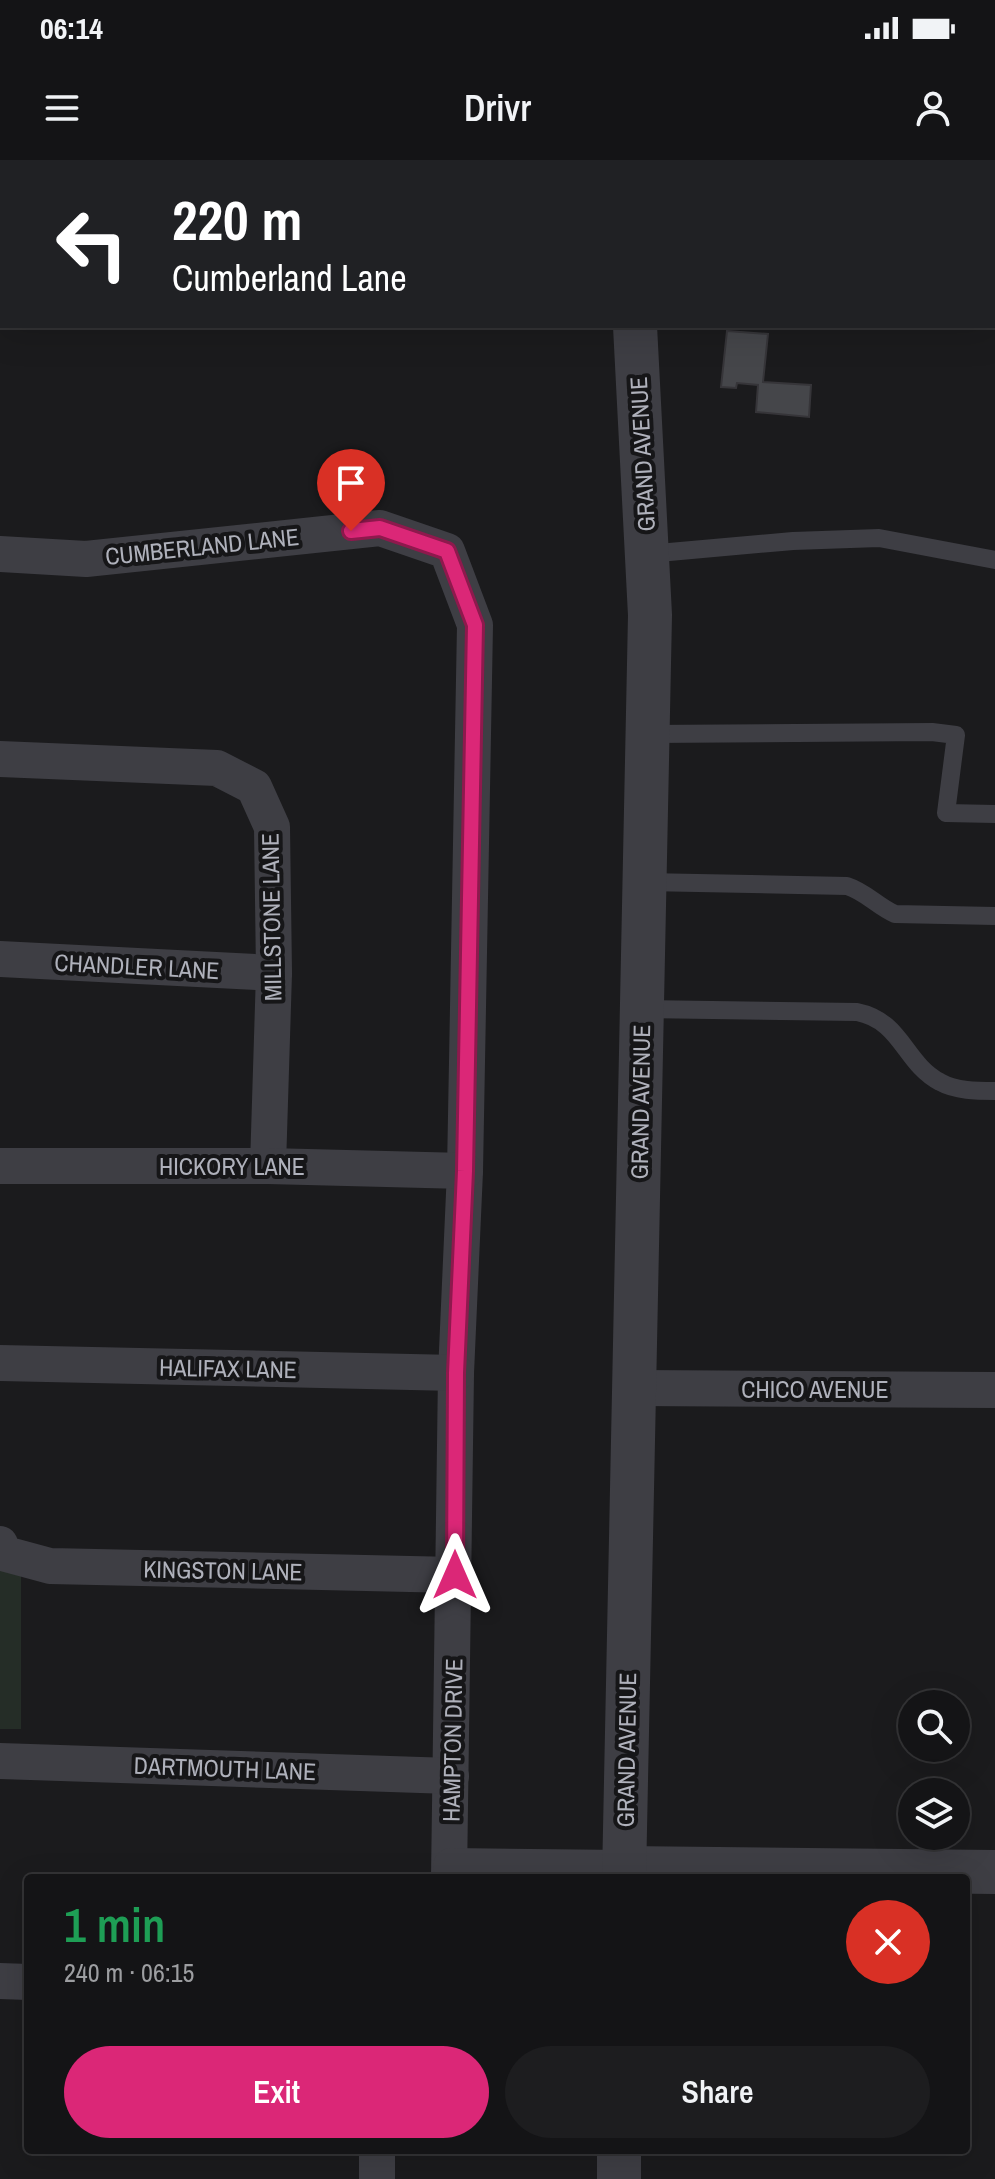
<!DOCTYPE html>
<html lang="en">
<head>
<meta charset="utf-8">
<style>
  body { margin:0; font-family:"Archivo Narrow",sans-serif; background:#1d1d1f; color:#f1f3f6; height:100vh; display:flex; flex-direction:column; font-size:30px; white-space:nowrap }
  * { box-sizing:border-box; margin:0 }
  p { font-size:26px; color:#9d9ea1 }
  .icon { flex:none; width:44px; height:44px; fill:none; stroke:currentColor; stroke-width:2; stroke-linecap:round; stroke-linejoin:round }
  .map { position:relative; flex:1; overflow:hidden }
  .details { position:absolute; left:24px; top:1714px; width:946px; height:280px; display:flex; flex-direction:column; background:#141416; border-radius:8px; box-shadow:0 8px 32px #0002,0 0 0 2px #333335 }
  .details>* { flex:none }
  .top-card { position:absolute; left:0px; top:0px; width:996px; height:168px; box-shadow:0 8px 32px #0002,0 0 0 2px #333335; background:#202124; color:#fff; overflow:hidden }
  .buttons { position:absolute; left:898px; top:1530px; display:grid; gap:16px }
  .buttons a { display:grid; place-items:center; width:72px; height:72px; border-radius:50%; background:#141416; box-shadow:0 8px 32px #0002,0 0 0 2px #333335; font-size:40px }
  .pin { position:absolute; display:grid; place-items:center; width:68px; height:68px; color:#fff; margin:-82px -34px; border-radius:50% 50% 50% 0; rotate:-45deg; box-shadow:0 0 8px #0007 }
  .pin .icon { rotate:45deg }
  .me { position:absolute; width:88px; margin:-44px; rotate:0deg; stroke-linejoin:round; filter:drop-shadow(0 0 6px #0008) }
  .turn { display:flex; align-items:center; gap:28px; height:168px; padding:0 40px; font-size:36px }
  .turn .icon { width:104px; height:104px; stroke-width:2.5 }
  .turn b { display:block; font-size:56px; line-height:68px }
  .round { display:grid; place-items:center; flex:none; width:84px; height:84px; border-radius:42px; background:#1d1d1f }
  .head { display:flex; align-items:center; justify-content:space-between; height:136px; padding:0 40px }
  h1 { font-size:48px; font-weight:600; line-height:60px; color:#1e9e55 }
  .primary-button { display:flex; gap:16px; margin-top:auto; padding:16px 40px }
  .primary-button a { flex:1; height:92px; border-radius:48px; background:#db2777; color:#fff; font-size:32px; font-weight:600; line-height:92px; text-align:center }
  .primary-button a+a { background:#1d1d1f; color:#f1f3f6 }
  .status { display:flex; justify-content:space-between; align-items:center; height:56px; padding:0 40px; background:#141416; direction:ltr }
  .status svg { height:22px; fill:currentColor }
  header { display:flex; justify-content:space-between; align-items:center; height:104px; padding:0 40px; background:#141416; font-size:36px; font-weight:600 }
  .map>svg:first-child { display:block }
</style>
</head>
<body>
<div class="status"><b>06:14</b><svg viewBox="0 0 49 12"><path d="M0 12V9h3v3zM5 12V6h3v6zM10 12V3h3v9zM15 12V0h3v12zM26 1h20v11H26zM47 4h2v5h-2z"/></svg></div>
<header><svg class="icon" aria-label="menu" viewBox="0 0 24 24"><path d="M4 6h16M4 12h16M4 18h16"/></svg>Drivr<svg class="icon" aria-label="person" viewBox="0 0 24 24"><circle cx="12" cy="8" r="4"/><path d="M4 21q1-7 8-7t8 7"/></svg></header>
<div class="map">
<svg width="995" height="2019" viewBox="0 0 995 2019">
  <rect width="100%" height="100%" fill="#1b1b1d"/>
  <polygon fill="#252d27" points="0,1410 21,1416 21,1569 0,1569"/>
  <g fill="#45464a" stroke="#363539" stroke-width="2">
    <polygon points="515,0 570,0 515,2"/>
    <polygon points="727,171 768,174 763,222 811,225 809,257 756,252 758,225 737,223 736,228 721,227"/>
  </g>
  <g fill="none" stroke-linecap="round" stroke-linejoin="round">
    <g stroke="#3e3e44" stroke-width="18">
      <polyline points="121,2 122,0"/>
      <polyline points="647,394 793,381 879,378 995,400"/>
      <polyline points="648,574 932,572 956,575 946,653 995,654"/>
      <path d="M645,722L847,726C866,732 877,746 895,754L995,756"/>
      <path d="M642,849L857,852C902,861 904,903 940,922C956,931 977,931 995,931"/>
    </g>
    <g stroke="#3e3e44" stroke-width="36">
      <polyline points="0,394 86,399 380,368 447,391 475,465 465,1011 456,1213 449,1718"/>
      <polyline points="0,599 217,608 254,627 272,667 274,813 268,1006"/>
      <polyline points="0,799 274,813"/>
      <polyline points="0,1006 268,1006 465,1011"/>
      <polyline points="0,1203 456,1213"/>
      <polyline points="635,1228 995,1230"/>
      <polyline points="0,1384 2,1393 50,1406 455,1415"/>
      <polyline points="0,1601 451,1616"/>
      <polyline points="451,1706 624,1708"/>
      <polyline points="0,1821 28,1822"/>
      <polyline points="377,2019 377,1990"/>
    </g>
    <g stroke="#3e3e44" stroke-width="44">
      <polyline points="630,0 630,2"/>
      <polyline points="0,8 2,9"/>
      <polyline points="994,106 995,106"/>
      <polyline points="624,1708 995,1712"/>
      <polyline points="624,1718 650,455 635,166"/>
      <polyline points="619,2019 619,1990"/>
    </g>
  </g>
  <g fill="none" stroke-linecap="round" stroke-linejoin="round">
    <g stroke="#8e194d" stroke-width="20">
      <polyline id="route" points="351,371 380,368 447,391 475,465 465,1011 456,1213 455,1415"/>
    </g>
    <use href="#route" stroke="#db2777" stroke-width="14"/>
  </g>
  <g text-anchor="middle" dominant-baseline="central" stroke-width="8" stroke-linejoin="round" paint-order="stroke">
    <g font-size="24" fill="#afb1bb" stroke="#161618">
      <text transform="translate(642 294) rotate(-93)">GRAND AVENUE</text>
      <text transform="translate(202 386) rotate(-6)">CUMBERLAND LANE</text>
      <text transform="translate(271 757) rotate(-91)">MILLSTONE LANE</text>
      <text transform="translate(137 806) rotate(3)">CHANDLER LANE</text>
      <text transform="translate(640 942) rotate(-89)">GRAND AVENUE</text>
      <text x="232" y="1006">HICKORY LANE</text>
      <text transform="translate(228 1208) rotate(1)">HALIFAX LANE</text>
      <text x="815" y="1229">CHICO AVENUE</text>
      <text transform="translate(223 1410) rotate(1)">KINGSTON LANE</text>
      <text transform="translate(452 1580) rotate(-89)">HAMPTON DRIVE</text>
      <text transform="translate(626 1590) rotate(-89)">GRAND AVENUE</text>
      <text transform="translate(225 1608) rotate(2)">DARTMOUTH LANE</text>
    </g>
  </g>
</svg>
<div class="buttons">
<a><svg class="icon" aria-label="search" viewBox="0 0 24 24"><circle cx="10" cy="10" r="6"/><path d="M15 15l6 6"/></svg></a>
<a><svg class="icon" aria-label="layers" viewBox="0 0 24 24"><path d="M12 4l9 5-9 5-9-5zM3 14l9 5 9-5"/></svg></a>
</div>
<div class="pin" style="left:351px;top:371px;background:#d93025"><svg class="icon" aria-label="arrive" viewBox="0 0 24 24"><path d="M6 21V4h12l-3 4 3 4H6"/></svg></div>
<svg class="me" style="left:455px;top:1415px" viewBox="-20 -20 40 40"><path d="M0-17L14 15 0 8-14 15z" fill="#db2777" stroke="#fff" stroke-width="4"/></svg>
<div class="top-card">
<div class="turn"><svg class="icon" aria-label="left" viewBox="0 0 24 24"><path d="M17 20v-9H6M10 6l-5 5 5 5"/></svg><div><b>220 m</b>Cumberland Lane</div></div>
</div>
<section class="details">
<div class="head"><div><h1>1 min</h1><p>240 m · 06:15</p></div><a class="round" style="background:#d93025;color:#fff"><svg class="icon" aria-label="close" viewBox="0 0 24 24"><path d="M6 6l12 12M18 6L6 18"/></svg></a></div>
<div class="primary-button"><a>Exit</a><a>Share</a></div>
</section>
</div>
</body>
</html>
